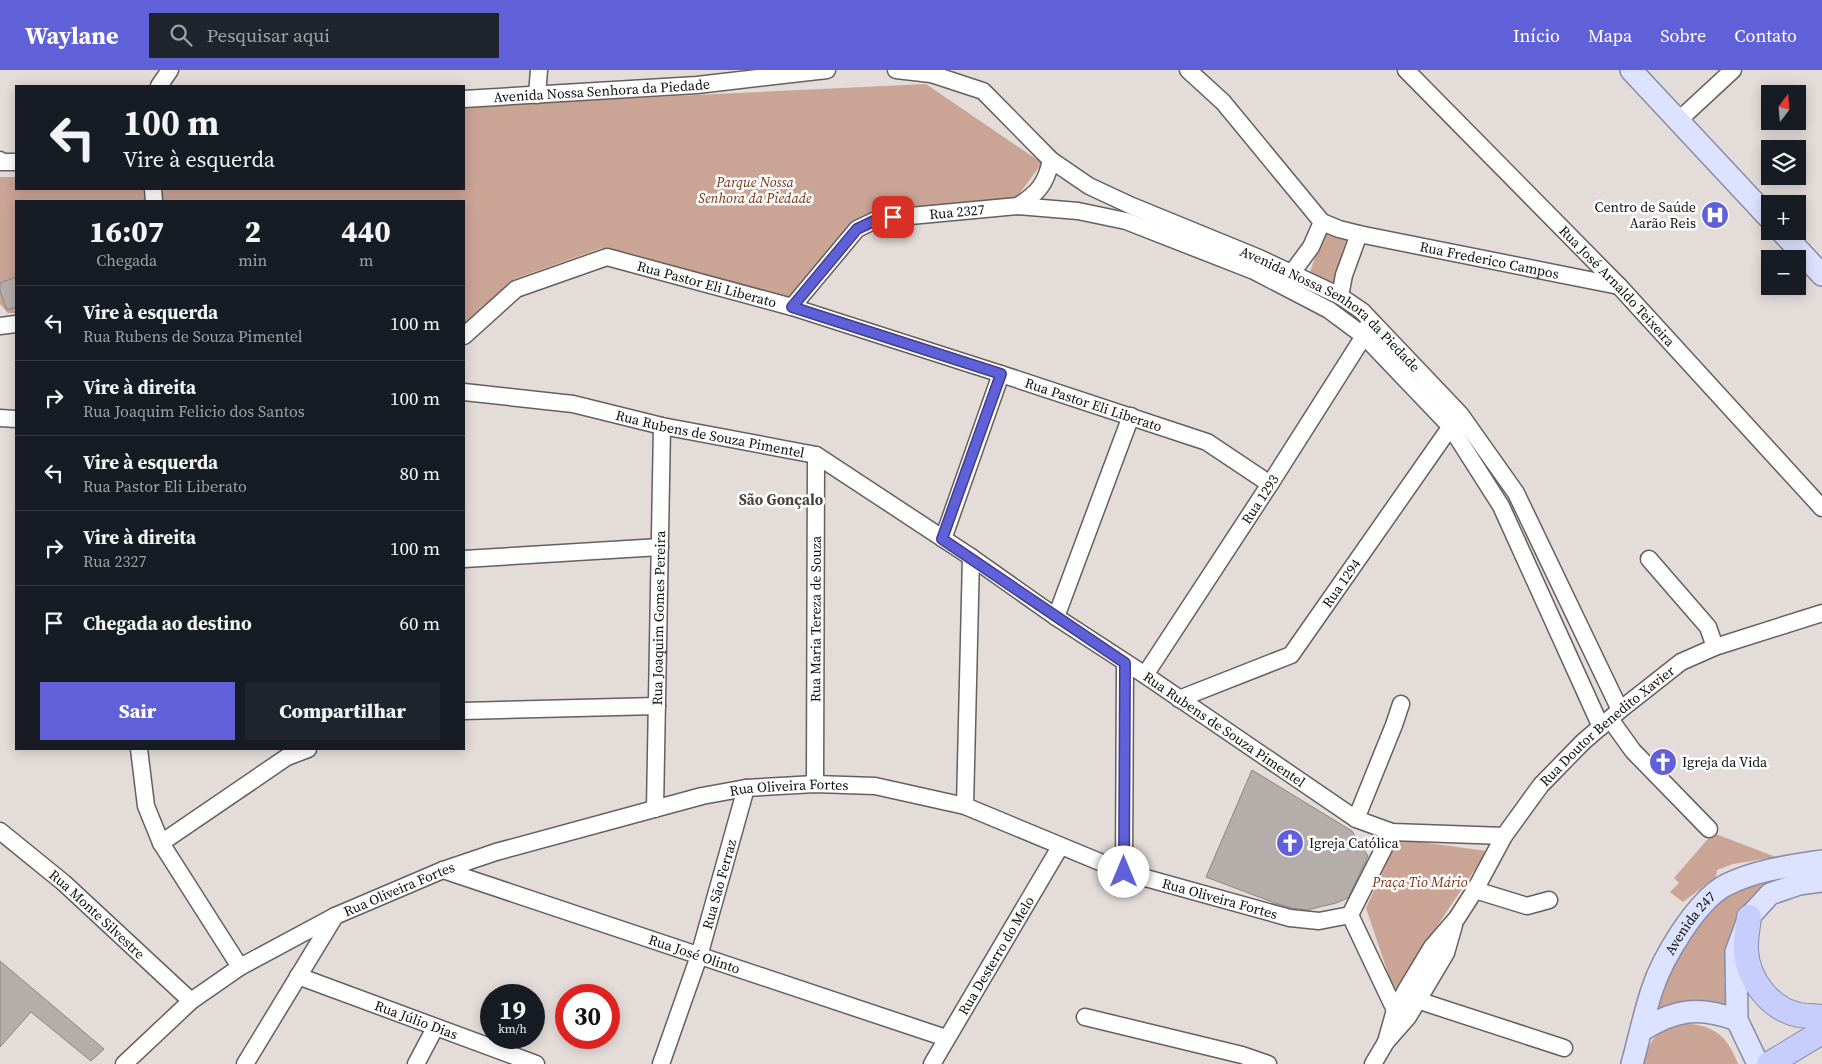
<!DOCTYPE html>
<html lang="pt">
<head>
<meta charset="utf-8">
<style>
  body { margin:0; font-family:"Source Serif 4",serif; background:#20242c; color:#f1f3f6; height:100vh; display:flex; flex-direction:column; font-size:19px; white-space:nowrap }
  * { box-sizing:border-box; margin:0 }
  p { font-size:16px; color:#9ea1a6 }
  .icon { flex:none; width:28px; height:28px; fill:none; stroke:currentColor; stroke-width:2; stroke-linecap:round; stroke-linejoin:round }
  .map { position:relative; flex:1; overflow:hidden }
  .details { position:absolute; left:15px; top:130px; width:450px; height:550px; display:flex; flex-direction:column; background:#171b24; border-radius:0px; box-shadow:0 2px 12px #0003 }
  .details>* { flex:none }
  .guide { position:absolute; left:15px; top:15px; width:450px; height:105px; border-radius:0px; box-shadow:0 2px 12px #0003; background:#171b24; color:#f1f3f6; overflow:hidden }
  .needle { width:32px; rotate:16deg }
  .fabs { position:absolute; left:1761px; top:15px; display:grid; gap:10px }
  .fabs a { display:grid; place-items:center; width:45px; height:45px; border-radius:0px; background:#171b24; box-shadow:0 2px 12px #0003; font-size:25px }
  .speed { position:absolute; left:480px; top:914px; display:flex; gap:10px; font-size:25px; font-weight:700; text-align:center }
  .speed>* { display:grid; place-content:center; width:65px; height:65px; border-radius:50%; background:#171b24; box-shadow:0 2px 12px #0003; line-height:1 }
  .speed small { font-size:12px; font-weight:400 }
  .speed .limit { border:8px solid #d22; background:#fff; color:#111 }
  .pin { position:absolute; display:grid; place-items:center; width:42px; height:42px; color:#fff; margin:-21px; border-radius:10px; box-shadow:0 2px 8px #0006 }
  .me { position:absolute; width:55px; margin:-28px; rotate:0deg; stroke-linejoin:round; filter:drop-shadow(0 0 4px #0008) }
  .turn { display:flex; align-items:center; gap:18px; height:105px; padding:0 25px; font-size:22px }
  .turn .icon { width:65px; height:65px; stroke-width:2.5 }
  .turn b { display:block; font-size:35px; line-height:42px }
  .eta { display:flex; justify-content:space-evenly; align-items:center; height:85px; text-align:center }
  .eta b { font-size:30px; font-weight:800; line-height:35px }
  .primary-button { display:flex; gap:10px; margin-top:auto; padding:10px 25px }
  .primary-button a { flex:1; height:58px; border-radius:0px; background:#6061d9; color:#fff; font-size:20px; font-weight:800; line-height:58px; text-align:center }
  .primary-button a+a { background:#20242c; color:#f1f3f6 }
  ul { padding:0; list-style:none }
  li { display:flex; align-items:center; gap:15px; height:75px; padding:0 25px; border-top:1px solid #363941 }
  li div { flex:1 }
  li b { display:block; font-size:19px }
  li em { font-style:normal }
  header { display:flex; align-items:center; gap:30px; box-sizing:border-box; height:70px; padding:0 25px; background:#6061d9; color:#fff }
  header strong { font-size:24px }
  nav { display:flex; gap:28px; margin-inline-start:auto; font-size:18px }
  .search { width:350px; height:45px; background:#20242c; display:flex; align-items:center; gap:12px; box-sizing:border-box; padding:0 18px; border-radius:0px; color:#9ea1a6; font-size:19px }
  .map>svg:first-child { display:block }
</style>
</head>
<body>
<header>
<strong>Waylane</strong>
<div class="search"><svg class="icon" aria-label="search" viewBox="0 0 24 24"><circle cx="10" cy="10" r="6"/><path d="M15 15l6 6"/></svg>Pesquisar aqui</div>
<nav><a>Início</a><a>Mapa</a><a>Sobre</a><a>Contato</a></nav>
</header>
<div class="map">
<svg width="1822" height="994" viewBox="0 0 1822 994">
  <rect width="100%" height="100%" fill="#e4dcd9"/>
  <g fill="#caa495">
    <polygon points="926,14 1042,93 1017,127 975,134 868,144 786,229 602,178 514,209 464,254 464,131 16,131 16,243 8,243 0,234 0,107 16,107 16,119 464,119 464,36"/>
    <polygon points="1329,148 1349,160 1332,219 1309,205"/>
    <polygon points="1713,763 1776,787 1733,794 1717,800 1716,807 1683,832 1670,822 1679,813 1674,808"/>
    <polygon points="1398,769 1487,781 1394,921 1366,838"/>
    <polygon points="1766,813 1735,852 1730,886 1724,911 1727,936 1655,939 1671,898 1695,852 1724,829 1745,818"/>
    <path d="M1682,953C1714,955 1727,965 1738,994H1641C1645,980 1656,961 1670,955C1674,954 1679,954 1682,953Z"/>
  </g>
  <g fill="#b4adaa" stroke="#8c8582">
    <polygon points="16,207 16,237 7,240 0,221 0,213"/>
    <polygon points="1252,700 1352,761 1368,786 1348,828 1336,833 1307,840 1292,838 1275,833 1206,807"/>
    <polygon points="0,891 104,979 91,991 31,942 0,977"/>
  </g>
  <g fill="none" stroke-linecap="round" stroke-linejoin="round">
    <g stroke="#665f5d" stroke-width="19">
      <g id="minor">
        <path id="s1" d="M896,0L931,4L983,21L1051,90L1089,116L1132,136L1259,188L1340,226L1362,241L1460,344L1516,423L1620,640"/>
        <path id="s2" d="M1188,0L1223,32L1322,152L1339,159L1359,164L1619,216"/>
        <path id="s3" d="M1406,0L1619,216L1822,438"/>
        <polyline points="159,16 170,0"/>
        <polyline points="537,25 539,0"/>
        <path id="s4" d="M464,29L697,15L827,0"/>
        <polyline points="1679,50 1733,0"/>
        <polyline points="0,90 1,92 16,92"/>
        <polyline points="153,119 154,131"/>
        <path d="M1018,136C1038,123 1046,114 1051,90"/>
        <polyline points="1287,213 1291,204 1311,177 1322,152"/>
        <polyline points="1340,226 1344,205 1359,164"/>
        <path id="s5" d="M792,237L857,159L878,149L1018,136L1078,141L1126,151L1254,201L1329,240L1364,266L1450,356L1501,436L1601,657"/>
        <polyline points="0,256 16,254"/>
        <path id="s6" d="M464,266L516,219L607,187L792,237L1001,304L1207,372L1270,414"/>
        <path id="s7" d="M464,322L573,334L662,356L816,385L971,487L1056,547L1145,605L1356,749L1392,762L1504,766"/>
        <polyline points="0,348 16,349"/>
        <polyline points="943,469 1001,304"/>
        <polyline points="464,489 660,477"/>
        <polyline points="1649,489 1708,557 1715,577"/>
        <polyline points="1056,547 1131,346"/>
        <path id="s8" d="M1145,605L1270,414L1364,266L1367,257"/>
        <path id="s9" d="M1179,629L1291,585L1456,349"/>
        <polyline points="464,641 657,636"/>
        <polyline points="1610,649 1633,681 1709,759"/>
        <polyline points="139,679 146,736 161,773 240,897"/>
        <path id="s10" d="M815,714L816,385"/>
        <polyline points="965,736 971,487"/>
        <path id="s11" d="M655,739L662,356"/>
        <polyline points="1356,749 1394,655 1401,634"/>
        <path id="s12" d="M0,761L64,813L191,931"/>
        <polyline points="161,773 287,687 308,679"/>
        <path id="s13" d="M443,800L946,968"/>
        <polyline points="1124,802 1125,593"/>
        <polyline points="1475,820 1527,836 1549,830"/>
        <polyline points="1350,845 1395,940 1402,944"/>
        <polyline points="1350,845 1392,762"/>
        <path id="s14" d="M298,906L536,994"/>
        <polyline points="1417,930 1564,978"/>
        <polyline points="1085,947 1242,985 1268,994"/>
        <path id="s15" d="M1386,972L1395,940L1406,920L1432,877L1457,848L1475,820L1504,766L1541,715L1583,672L1620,640L1681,592L1715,577L1822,543"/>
        <path id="s16" d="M124,994L191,931L240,897L335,846L443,800L496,782L702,726L746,718L815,714L875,716L965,736L1124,802L1290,848L1319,851L1350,845"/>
        <polyline points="245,994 335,846"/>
        <polyline points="416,994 435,958"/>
        <path id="s17" d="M661,994L699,886L746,718"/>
        <path id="s18" d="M932,994L1060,777"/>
        <polyline points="1373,994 1386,972 1408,947 1446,883 1454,855"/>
      </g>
    </g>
    <g stroke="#878baa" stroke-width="24">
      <g id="major">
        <polyline points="1631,0 1770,149"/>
        <polyline points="1781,161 1822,205"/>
        <path d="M1641,961C1675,939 1699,936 1737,950"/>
        <path id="s19" d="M1632,994C1639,969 1644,944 1652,920C1662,889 1696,831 1726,815C1756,800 1789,796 1822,791"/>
        <polyline points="1758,994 1737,950 1736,882 1749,847 1770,824 1799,814 1822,811"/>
      </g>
    </g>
    <g stroke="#878baa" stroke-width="26">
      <g id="highway">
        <path d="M1749,847C1748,858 1745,870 1746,881C1748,910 1770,939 1799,945C1806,946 1814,946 1822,947"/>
        <polyline points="1769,994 1822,962"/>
      </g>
    </g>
    <use href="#minor" stroke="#fff" stroke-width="16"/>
    <use href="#major" stroke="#dde2fe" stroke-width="21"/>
    <use href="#highway" stroke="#c7cefe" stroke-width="24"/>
  </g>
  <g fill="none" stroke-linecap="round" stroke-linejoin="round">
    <g stroke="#3e3f8d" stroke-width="12">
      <polyline id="route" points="893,147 878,149 857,159 792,237 1001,304 942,469 1125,593 1124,802"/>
    </g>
    <use href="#route" stroke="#6061d9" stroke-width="9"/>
  </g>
  <defs>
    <g id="hospital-disc" transform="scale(1.4375)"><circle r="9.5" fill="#6061d9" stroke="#fff"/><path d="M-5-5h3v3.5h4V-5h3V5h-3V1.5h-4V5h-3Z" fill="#fff"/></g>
    <g id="church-disc" transform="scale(1.4375)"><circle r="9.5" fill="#6061d9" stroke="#fff"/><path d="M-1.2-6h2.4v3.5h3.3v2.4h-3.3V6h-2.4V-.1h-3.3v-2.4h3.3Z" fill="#fff"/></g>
  </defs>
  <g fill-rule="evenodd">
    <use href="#hospital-disc" x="1715" y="145"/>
    <use href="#church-disc" x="1663" y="692"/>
    <use href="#church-disc" x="1290" y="773"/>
  </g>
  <g text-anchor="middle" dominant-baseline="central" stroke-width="5" stroke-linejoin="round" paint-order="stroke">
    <g font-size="14" fill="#110f0e" stroke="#fff">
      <text stroke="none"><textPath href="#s4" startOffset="138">Avenida Nossa Senhora da Piedade</textPath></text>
      <text stroke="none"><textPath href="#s5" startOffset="204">Rua 2327</textPath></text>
      <text stroke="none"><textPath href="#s2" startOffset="375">Rua Frederico Campos</textPath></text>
      <text stroke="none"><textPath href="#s6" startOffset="270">Rua Pastor Eli Liberato</textPath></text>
      <text stroke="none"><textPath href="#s3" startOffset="302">Rua José Arnaldo Teixeira</textPath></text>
      <text stroke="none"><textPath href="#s1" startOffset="506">Avenida Nossa Senhora da Piedade</textPath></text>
      <text stroke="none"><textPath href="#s6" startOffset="675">Rua Pastor Eli Liberato</textPath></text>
      <text stroke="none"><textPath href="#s7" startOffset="250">Rua Rubens de Souza Pimentel</textPath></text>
      <text stroke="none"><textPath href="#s8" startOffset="210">Rua 1293</textPath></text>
      <text stroke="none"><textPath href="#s9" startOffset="208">Rua 1294</textPath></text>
      <text stroke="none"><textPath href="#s11" startOffset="191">Rua Joaquim Gomes Pereira</textPath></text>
      <text stroke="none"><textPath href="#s10" startOffset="165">Rua Maria Tereza de Souza</textPath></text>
      <text stroke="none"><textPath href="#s15" startOffset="391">Rua Doutor Benedito Xavier</textPath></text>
      <text stroke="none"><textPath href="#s7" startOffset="850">Rua Rubens de Souza Pimentel</textPath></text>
      <text stroke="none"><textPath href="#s16" startOffset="734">Rua Oliveira Fortes</textPath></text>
      <text stroke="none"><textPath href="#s17" startOffset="189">Rua São Ferraz</textPath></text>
      <text stroke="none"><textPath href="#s16" startOffset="329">Rua Oliveira Fortes</textPath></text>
      <text stroke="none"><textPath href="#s16" startOffset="1184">Rua Oliveira Fortes</textPath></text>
      <text stroke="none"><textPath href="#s12" startOffset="128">Rua Monte Silvestre</textPath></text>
      <text stroke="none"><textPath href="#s19" startOffset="154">Avenida 247</textPath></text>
      <text stroke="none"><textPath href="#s13" startOffset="265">Rua José Olinto</textPath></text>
      <text stroke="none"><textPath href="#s18" startOffset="126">Rua Desterro do Melo</textPath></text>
      <text stroke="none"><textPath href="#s14" startOffset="126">Rua Júlio Dias</textPath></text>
    </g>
    <g font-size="14" font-style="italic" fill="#793211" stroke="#fff">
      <text x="755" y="112">Parque Nossa<tspan x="755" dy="16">Senhora da Piedade</tspan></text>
      <text x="1420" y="812">Praça Tio Mário</text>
    </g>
    <g font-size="14" fill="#110f0e" stroke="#fff" text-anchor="start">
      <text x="1696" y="137" text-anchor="end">Centro de Saúde<tspan x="1696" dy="16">Aarão Reis</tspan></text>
      <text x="1682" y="692">Igreja da Vida</text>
      <text x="1309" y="773">Igreja Católica</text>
    </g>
    <g font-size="15" font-weight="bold" fill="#494340" stroke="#fff">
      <text x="781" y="429">São Gonçalo</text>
    </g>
  </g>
</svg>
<div class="fabs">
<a><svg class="needle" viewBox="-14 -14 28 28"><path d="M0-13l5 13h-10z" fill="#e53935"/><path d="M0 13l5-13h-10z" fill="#9ea1a6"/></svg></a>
<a><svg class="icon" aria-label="layers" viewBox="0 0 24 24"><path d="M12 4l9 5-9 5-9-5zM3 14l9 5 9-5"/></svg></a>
<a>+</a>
<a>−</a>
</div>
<div class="speed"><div>19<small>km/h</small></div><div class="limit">30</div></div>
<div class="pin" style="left:893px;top:147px;background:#d93025"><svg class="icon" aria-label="arrive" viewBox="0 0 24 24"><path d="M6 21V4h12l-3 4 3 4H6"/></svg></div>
<svg class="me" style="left:1124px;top:802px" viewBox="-20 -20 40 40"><circle r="19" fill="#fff"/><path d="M0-13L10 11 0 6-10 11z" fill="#6061d9"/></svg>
<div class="guide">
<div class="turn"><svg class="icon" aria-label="left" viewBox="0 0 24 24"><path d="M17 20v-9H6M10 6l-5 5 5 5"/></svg><div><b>100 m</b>Vire à esquerda</div></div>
</div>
<section class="details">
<div class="eta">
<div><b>16:07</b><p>Chegada</p></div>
<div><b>2</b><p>min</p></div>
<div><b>440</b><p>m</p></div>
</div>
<ul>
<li><svg class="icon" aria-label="left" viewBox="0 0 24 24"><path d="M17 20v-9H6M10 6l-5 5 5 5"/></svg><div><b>Vire à esquerda</b><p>Rua Rubens de Souza Pimentel</p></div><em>100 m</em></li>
<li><svg class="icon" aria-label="right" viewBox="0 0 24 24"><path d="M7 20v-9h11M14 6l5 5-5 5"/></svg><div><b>Vire à direita</b><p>Rua Joaquim Felicio dos Santos</p></div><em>100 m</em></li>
<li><svg class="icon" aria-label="left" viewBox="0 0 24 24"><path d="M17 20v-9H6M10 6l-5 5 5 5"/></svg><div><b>Vire à esquerda</b><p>Rua Pastor Eli Liberato</p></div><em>80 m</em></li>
<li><svg class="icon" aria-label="right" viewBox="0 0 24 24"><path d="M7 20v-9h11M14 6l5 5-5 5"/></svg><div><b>Vire à direita</b><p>Rua 2327</p></div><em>100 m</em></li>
<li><svg class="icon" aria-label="arrive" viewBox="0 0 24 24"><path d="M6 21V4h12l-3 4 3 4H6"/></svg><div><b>Chegada ao destino</b></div><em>60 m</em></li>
</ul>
<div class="primary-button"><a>Sair</a><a>Compartilhar</a></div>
</section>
</div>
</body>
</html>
